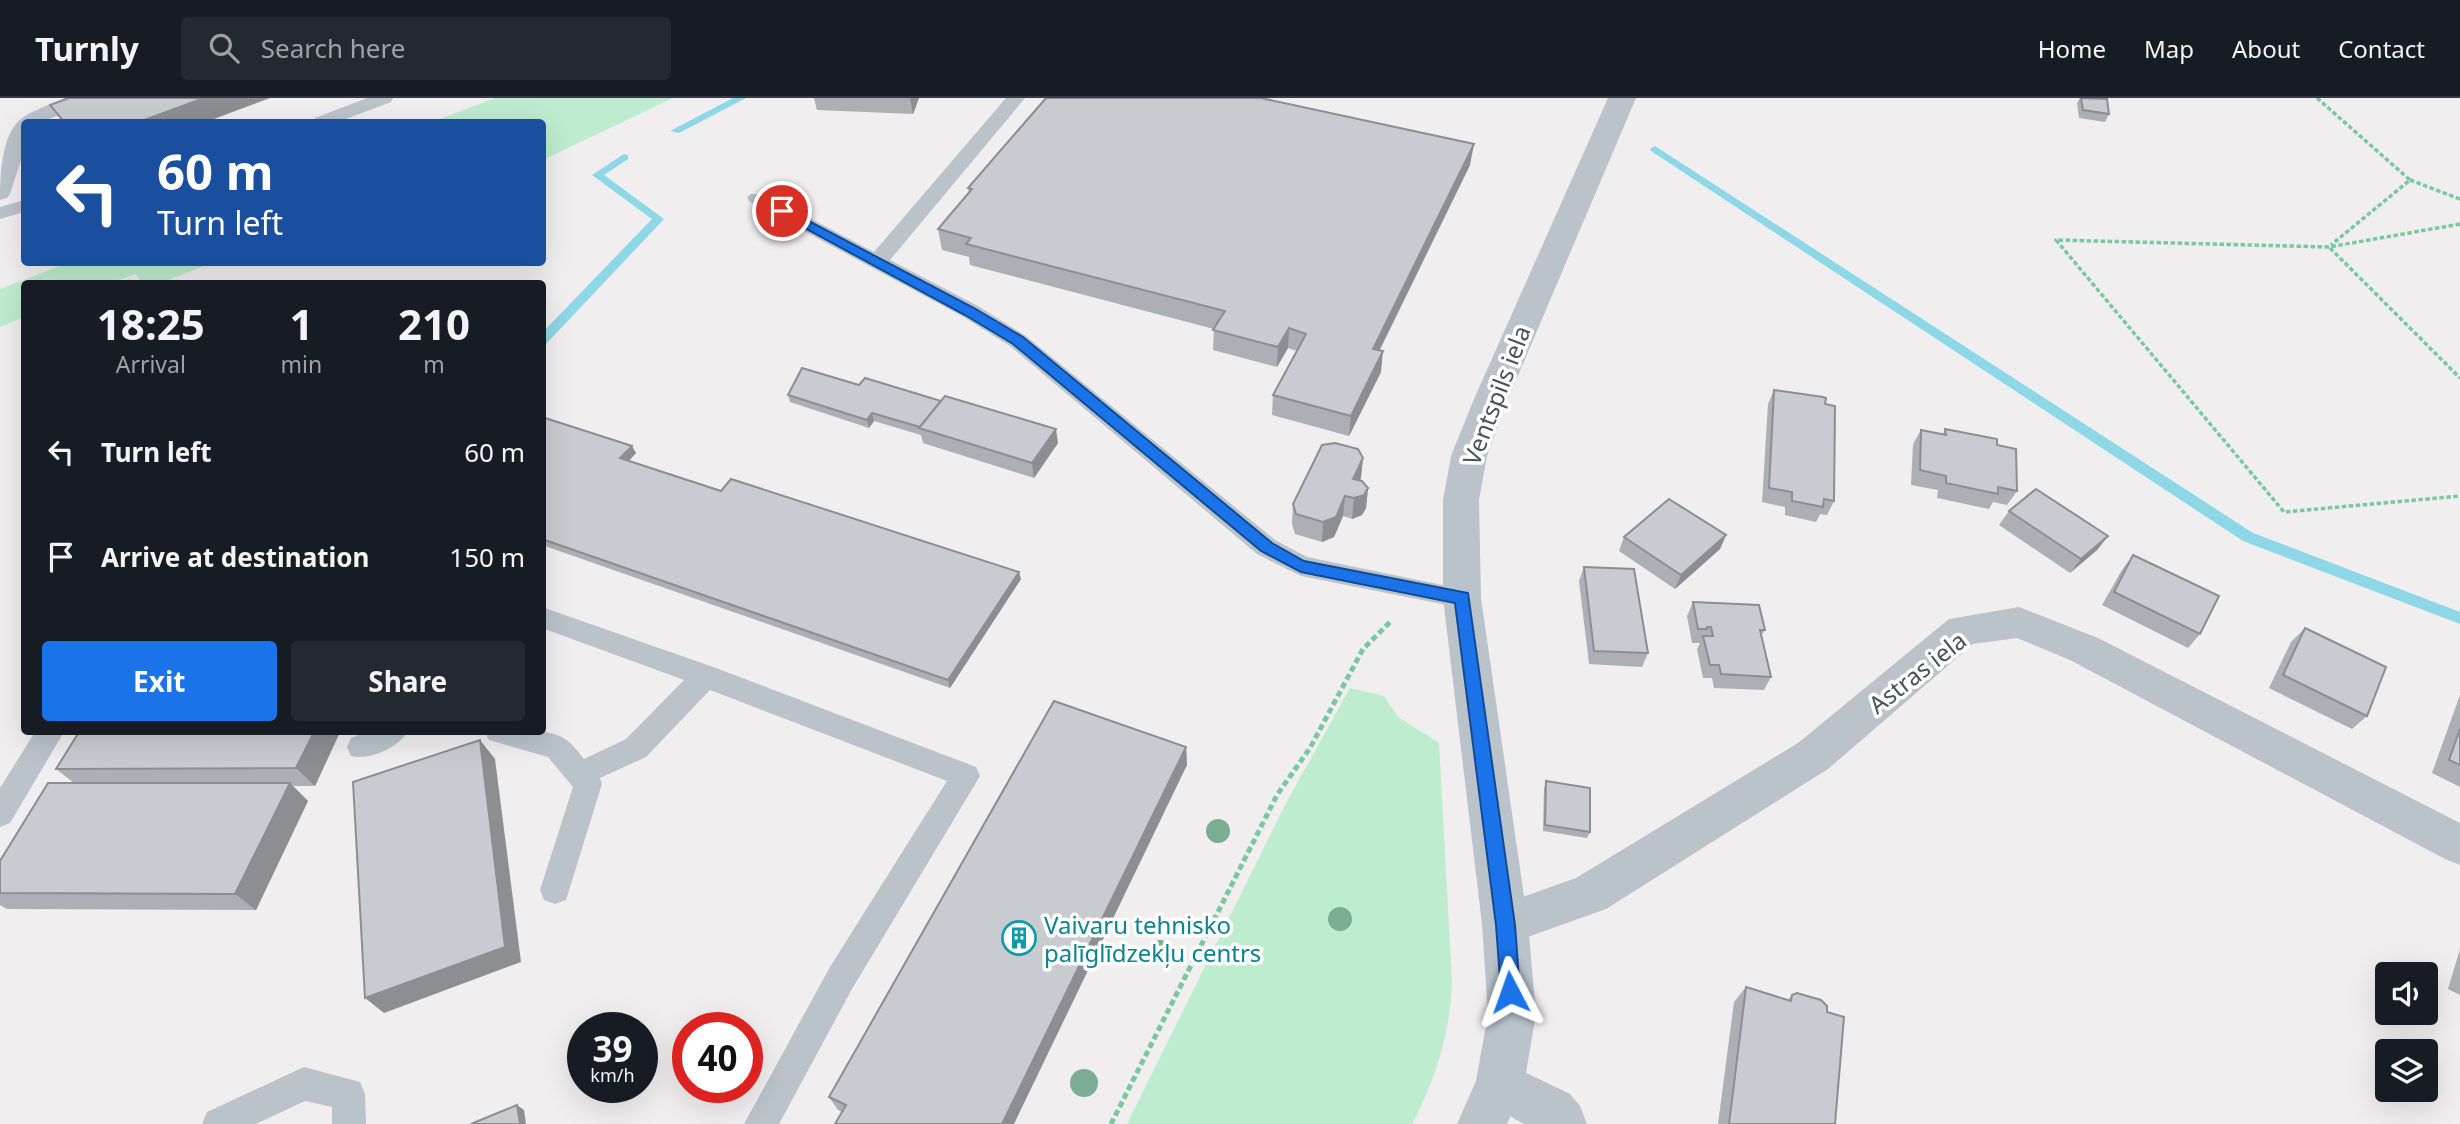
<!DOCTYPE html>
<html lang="en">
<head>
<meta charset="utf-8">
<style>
  body { margin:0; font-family:"Noto Sans",sans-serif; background:#242831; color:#f1f3f6; height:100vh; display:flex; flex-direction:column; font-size:26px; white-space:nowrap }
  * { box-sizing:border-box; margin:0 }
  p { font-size:23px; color:#9ea1a6 }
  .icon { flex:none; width:38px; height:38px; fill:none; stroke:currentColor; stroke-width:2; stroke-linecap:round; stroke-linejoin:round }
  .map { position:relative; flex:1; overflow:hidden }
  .side { position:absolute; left:21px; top:182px; width:525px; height:455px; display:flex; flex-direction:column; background:#171b24; border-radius:7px; box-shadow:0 7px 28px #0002 }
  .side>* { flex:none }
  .top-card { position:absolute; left:21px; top:21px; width:525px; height:147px; border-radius:7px; box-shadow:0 7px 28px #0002; background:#1a4fa0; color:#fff; overflow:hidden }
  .buttons { position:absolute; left:2375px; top:864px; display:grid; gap:14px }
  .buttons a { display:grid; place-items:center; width:63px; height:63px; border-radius:7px; background:#171b24; box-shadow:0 7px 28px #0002; font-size:35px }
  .speed { position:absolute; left:567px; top:914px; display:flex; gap:14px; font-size:35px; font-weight:700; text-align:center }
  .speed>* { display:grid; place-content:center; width:91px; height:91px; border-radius:50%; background:#171b24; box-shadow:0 7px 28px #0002; line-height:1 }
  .speed small { font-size:18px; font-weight:400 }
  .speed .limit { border:10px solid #d22; background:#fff; color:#111 }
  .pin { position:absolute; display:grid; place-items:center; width:60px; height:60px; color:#fff; margin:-30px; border:4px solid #fff; border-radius:50%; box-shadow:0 2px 7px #0007 }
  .me { position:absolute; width:77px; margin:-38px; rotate:356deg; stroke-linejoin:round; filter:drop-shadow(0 0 5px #0008) }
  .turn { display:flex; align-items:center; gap:24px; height:147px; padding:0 21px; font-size:32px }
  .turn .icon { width:91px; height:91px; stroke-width:2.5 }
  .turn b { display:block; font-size:49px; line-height:60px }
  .eta { display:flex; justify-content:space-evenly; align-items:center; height:119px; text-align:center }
  .eta b { font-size:42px; font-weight:700; line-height:49px }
  .cta { display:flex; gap:14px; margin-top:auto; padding:14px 21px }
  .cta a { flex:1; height:80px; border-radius:7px; background:#1a73e8; color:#fff; font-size:28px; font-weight:700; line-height:80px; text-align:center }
  .cta a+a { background:#242831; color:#f1f3f6 }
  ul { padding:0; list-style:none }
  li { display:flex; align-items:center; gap:21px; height:105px; padding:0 21px }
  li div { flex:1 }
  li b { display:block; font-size:26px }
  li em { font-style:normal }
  header { display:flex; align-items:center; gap:42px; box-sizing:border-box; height:98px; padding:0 35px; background:#171b24; border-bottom:2px solid #363941 }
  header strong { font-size:33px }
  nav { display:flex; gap:38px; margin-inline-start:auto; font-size:24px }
  .search { width:490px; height:63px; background:#242831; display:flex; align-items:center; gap:18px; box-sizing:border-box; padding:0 24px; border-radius:7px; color:#9ea1a6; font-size:26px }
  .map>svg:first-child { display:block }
</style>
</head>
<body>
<header>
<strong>Turnly</strong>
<div class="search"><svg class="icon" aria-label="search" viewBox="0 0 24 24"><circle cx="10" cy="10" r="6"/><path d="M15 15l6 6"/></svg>Search here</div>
<nav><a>Home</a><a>Map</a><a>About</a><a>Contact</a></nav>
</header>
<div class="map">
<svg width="2460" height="1026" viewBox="0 0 2460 1026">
  <rect width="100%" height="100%" fill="#f0eeee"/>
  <g fill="#beecce">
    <polygon points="495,0 673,0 543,62 542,24 432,24"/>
    <polygon points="68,165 68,164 212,165 160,185 141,185 136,176 110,185 24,186 24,219 0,229 0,191"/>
    <path d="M1350,590L1384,598L1398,619L1439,645L1452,884C1450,935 1436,981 1412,1026H1127L1284,709Z"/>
  </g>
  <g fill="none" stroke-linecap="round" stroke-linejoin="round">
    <g fill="#8ed7e6" fill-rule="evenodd">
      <polygon points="733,0 746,0 679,35 670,33"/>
      <polygon points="1655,48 2253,435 2460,514 2460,526 2243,443 1651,53 1650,51"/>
      <polygon points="624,56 628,57 628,61 604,77 664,121 546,246 542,247 542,235 652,121 592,77"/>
    </g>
    <g stroke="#79c89e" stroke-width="3.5" stroke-dasharray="4.5 2.5" stroke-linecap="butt">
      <polyline points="2317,0 2410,82 2331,147"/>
      <polyline points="2410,82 2460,101"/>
      <polyline points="2460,126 2329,149 2056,142 2284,414 2460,398"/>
      <polyline points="2330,150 2460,280"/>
    </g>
    <polyline stroke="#79c89e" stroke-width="5" stroke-dasharray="6 3.5" stroke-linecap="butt" points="1111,1026 1277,697 1310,650 1363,551 1391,523"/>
    <g fill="#bac3ca" fill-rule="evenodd">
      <path d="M65,0H89L87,4L43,24H24V53L10,96L7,100L0,102C0,80 1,44 16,26C25,14 51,7 65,0Z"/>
      <polygon points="367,0 393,0 391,4 338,24 313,24 315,20"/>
      <polygon points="1006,0 1025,0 890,162 978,208 1026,238 1275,442 1307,459 1471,493 1475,500 1471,507 1462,510 1301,478 1257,456 1010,248 962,218 750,104 747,100 750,96 764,96 874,154"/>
      <polygon points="24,102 24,114 0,121 0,109"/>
      <path d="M542,509L716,570L976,669L980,678L852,891L779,1026H744L830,869L947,683L710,592L646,659L600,680L602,686L566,802L555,806L544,802L540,792L573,689L548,659L489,642L485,634C509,634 550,627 569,644C574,648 579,655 584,661L626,641L684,582L542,530Z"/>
      <polygon points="35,634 64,634 10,725 0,729 0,690"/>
      <path d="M366,634H407C399,650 367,663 351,658L347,649L351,640Z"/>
      <polygon points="304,969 360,984 365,996 366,1026 332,1026 332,1009 305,1003 256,1026 202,1026 207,1014"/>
    </g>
    <g fill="#bac3ca" fill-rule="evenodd">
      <polygon points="2019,509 2098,540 2460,725 2460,767 2445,761 2070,562 2017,540 1973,546 1828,671 1606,811 1505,847 1489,841 1482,826 1489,811 1576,780 1798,645 1949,521"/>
      <polygon points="1500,962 1570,996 1580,1008 1587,1026 1524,1026 1483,1003 1476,986 1483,969"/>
    </g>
    <polygon fill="#bac3ca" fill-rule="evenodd" points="1608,0 1636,0 1508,301 1487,358 1479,402 1481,500 1528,826 1536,916 1524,986 1507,1026 1457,1026 1476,983 1488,916 1482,826 1443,500 1443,402 1451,358 1474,301"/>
  </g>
  <g fill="#7bad92">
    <circle cx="1218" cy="733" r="12"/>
    <circle cx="1340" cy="821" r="12"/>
    <circle cx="1160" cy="854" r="12"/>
    <circle cx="1084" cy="985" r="14"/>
  </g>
  <g fill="#acafb3">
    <polygon points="814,0 919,0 913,16 817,12"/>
    <polygon points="2080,0 2100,0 2109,16 2105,24 2079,20 2077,5"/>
    <polygon points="1470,67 1380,252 1381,274 1349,338 1272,317 1273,297 1297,253 1288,250 1277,269 1213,252 1214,231 970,167 969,159 942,152 938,131 969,95 968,90"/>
    <polygon points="1774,292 1825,306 1834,403 1827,417 1820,416 1816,424 1785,417 1785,409 1762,404 1768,306"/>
    <polygon points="788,297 1058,345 1034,380 923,345 921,337 874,323 869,330 790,304"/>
    <polygon points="542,319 636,355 629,363 721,393 1021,481 950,590 542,447"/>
    <polygon points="1945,331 1997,347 2017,393 2007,407 1993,404 1989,411 1937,400 1938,392 1911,387 1913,346 1921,332 1943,336"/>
    <polygon points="1363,360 1360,383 1368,390 1366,410 1362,417 1352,421 1343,418 1334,439 1322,444 1295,436 1292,426 1293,406"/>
    <polygon points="2009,413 2108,438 2097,452 2070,475 1999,427"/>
    <polygon points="1726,437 1720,451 1675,491 1619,453 1624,439"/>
    <polygon points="2133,457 2200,536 2188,550 2102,507 2122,472"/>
    <polygon points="1584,469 1648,555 1642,569 1589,566 1579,483"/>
    <polygon points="1693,504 1765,532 1761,538 1771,579 1764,592 1714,590 1712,580 1703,580 1697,551 1700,545 1692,545 1687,518"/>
    <polygon points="2305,530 2367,618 2352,631 2269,590 2291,544"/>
    <polygon points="2460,597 2460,689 2432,675"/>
    <polygon points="79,634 340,634 315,688 293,688 308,703 256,812 7,811 0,807 0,763 74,685 56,671"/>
    <polygon points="1186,649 1187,667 842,1014 838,1012 829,999"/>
    <polygon points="1546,683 1590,734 1587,740 1543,733 1544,690"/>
    <polygon points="2460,851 2460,897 2448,891"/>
    <polygon points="1746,889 1788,902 1792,897 1827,914 1835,1026 1718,1026 1734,904"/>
  </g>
  <g fill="#8c8e92">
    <polygon points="204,0 270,0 206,24 139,24"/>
    <polygon points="910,0 919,0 913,16"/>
    <polygon points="1474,46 1470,67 1370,271 1373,251"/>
    <polygon points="1289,230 1288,250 1277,269 1278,249"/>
    <polygon points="1383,253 1381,274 1349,338 1351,318"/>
    <polygon points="872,315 874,323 869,330 867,322"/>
    <polygon points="1056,331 1058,345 1034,380 1032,365"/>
    <polygon points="632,348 636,355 624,368 620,360"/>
    <polygon points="1363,360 1361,380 1351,401 1353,381"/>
    <polygon points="1368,390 1366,410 1362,417 1352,421 1354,400"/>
    <polygon points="1345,398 1343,418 1334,439 1322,444 1323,424"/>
    <polygon points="1726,437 1720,451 1675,491 1681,477"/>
    <polygon points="2108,438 2097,452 2070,475 2081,461"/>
    <polygon points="1019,474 1021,481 950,590 948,582"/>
    <polygon points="314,634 340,634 315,688 296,670"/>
    <polygon points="480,642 495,661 521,864 384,915 365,900"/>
    <polygon points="1186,649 1187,667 1014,1026 1002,1026"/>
    <polygon points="290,685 308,703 256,812 235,796"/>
    <polygon points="517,1007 524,1012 526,1026 520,1026"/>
  </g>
  <g fill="#c8cbd0" stroke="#8c8e92" stroke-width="2">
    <polygon points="69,0 204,0 139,24 64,24 50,7"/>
    <polygon points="1046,0 1261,0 1474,46 1373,251 1383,253 1351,318 1273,297 1306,236 1289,230 1278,249 1213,232 1225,213 966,146 971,140 938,131 972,91 968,90"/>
    <polygon points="2081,0 2107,1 2109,16 2083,12"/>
    <polygon points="802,270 859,287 865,280 941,303 920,329 872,315 867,322 788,297"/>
    <polygon points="1774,292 1823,299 1826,300 1825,306 1835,308 1834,403 1824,401 1823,409 1792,403 1792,394 1769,390"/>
    <polygon points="945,298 1056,331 1032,365 919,330"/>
    <polygon points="542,319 632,348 620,360 721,393 731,381 1019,474 948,582 542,441"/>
    <polygon points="1945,331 1997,341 1997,347 2016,351 2017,393 1998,389 1998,396 1946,385 1946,378 1920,372 1921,332 1946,337"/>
    <polygon points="1335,345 1358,351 1363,360 1353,381 1362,383 1368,390 1364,397 1354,400 1345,398 1336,419 1323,424 1296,416 1293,406 1322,347"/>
    <polygon points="2036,391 2108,438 2081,461 2009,413"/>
    <polygon points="1669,401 1726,437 1681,477 1624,439"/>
    <polygon points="2133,457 2219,498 2200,536 2114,494"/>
    <polygon points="1584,469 1634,471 1648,555 1594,553"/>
    <polygon points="1693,504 1759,507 1765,532 1760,532 1771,579 1721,576 1719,567 1710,567 1703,538 1713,538 1711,529 1707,529 1707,531 1698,531"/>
    <polygon points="2305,530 2386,569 2367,618 2283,577"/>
    <polygon points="1054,603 1186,649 1002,1026 835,1026 846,1007 829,999"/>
    <polygon points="2460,631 2460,667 2449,662"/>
    <polygon points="79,634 314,634 296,670 56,671"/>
    <polygon points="480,642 505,849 365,900 353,684"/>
    <polygon points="1546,683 1590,690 1590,734 1545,727"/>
    <polygon points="48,685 290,685 235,796 0,795 0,763"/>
    <polygon points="1746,889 1791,903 1792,897 1797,895 1821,902 1827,908 1827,914 1844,919 1835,1026 1729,1026"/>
    <polygon points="517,1007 520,1026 471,1026"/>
  </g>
  <polygon fill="#1a73e8" stroke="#114b97" stroke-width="2" points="782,109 974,210 1023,239 1272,445 1304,463 1468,495 1515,827 1520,894 1517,900 1510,903 1503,900 1501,894 1496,827 1455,505 1301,474 1261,453 1013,246 965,217 777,115 777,110"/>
  <defs>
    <g id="building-ring" transform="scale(1.75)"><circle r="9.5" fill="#fff" stroke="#0f9aa8" stroke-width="1.5"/><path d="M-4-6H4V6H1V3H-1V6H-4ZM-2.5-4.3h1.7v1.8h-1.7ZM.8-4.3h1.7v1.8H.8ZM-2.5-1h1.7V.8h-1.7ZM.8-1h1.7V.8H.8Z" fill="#0f9aa8"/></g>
  </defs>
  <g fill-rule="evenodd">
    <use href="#building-ring" x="1019" y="840"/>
  </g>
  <g text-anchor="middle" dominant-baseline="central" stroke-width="7" stroke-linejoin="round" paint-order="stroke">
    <g font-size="24" fill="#47525a" stroke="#fff">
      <text transform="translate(1496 297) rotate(-69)">Ventspils iela</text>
      <text transform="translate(1917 574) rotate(-38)">Astras iela</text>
    </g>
    <g font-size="24" fill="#0d838f" stroke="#fff" text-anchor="start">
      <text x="1044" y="826">Vaivaru tehnisko<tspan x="1044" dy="28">palīglīdzekļu centrs</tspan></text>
    </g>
  </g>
</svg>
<div class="buttons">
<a><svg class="icon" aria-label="sound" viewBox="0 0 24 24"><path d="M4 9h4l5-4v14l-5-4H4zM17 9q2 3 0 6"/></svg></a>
<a><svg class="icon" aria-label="layers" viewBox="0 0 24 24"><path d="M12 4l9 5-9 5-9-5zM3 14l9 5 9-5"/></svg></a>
</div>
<div class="speed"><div>39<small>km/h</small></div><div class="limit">40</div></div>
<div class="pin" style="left:782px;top:113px;background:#d93025"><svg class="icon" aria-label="arrive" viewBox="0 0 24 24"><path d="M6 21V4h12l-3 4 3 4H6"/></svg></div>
<svg class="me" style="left:1510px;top:894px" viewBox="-20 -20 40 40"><path d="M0-17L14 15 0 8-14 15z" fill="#1a73e8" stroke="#fff" stroke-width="4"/></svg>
<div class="top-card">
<div class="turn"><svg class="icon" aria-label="left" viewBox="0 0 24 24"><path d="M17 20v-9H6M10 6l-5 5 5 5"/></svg><div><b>60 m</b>Turn left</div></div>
</div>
<section class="side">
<div class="eta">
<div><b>18:25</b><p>Arrival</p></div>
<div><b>1</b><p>min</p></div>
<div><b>210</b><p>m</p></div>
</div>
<ul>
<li><svg class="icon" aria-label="left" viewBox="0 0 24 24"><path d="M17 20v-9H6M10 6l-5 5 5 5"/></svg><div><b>Turn left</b></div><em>60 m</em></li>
<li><svg class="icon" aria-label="arrive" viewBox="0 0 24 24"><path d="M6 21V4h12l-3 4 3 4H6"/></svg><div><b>Arrive at destination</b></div><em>150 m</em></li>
</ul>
<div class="cta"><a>Exit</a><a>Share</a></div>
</section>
</div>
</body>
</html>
